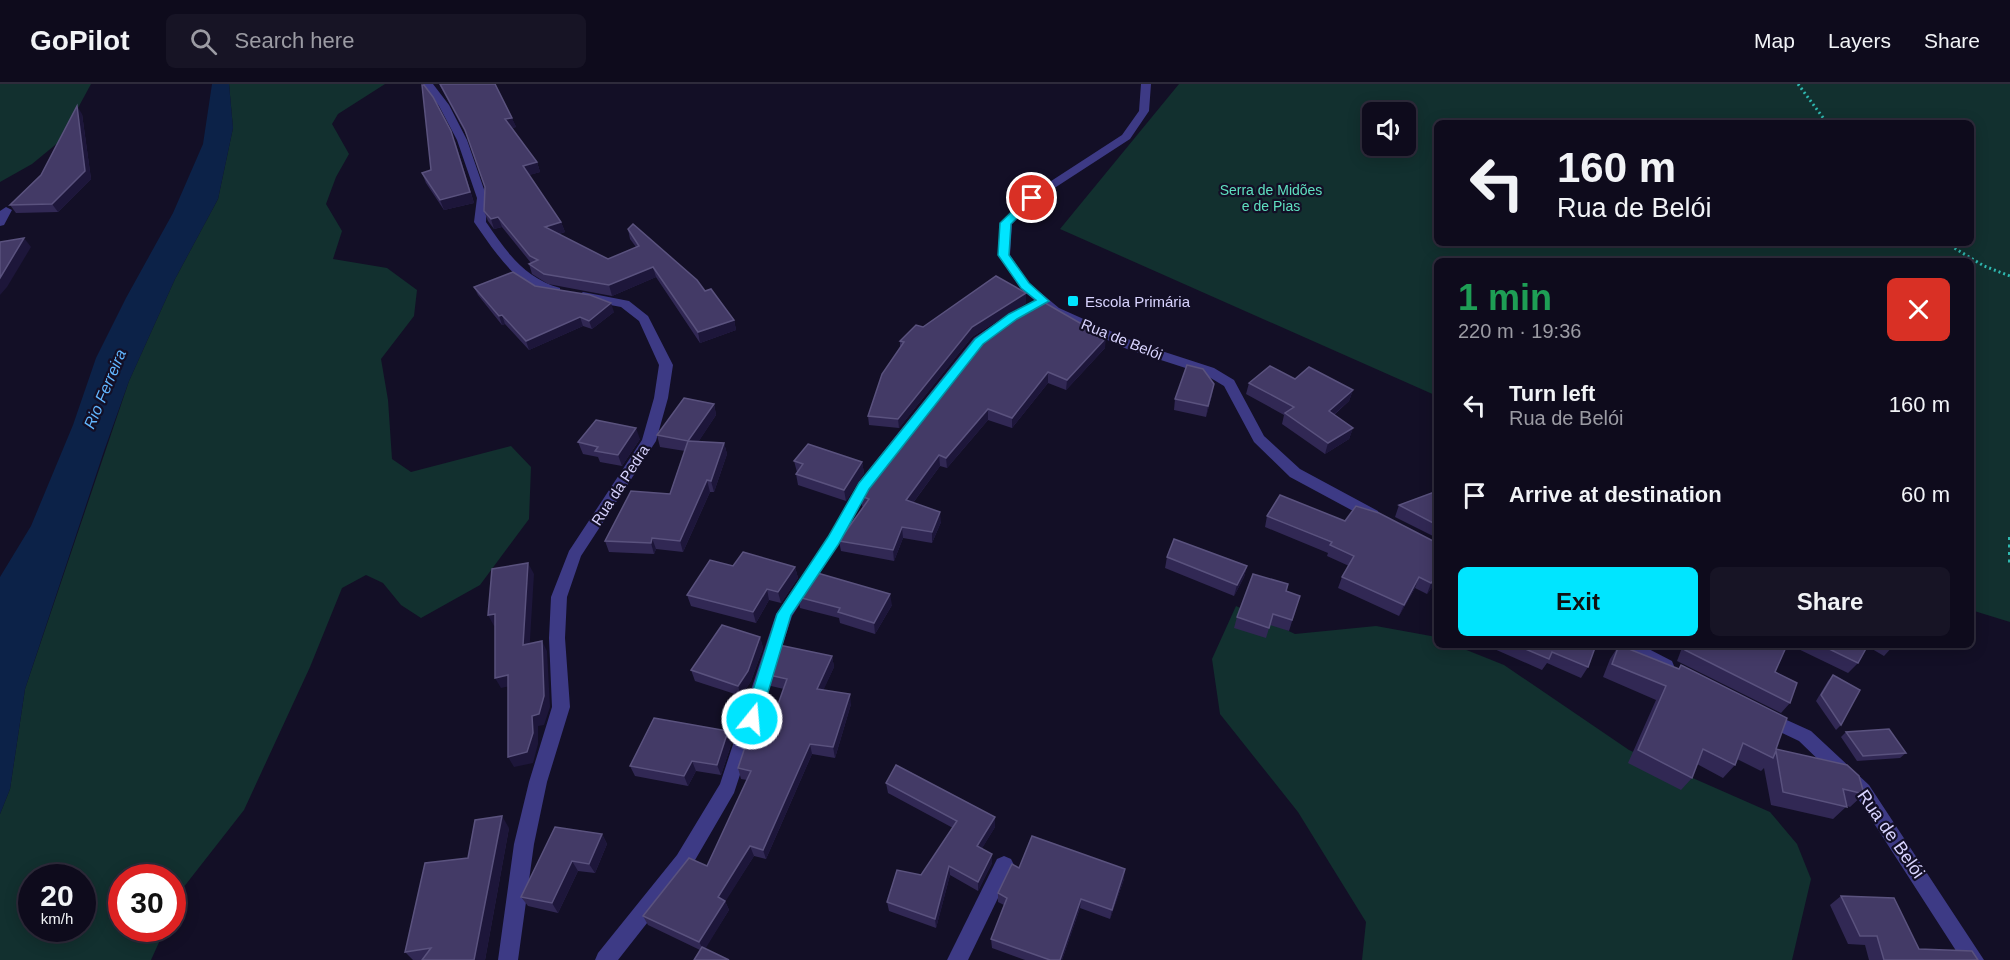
<!DOCTYPE html>
<html lang="en">
<head>
<meta charset="utf-8">
<style>
  body { margin:0; font-family:Helvetica,sans-serif; background:#171425; color:#f1f3f6; height:100vh; display:flex; flex-direction:column; font-size:22px; white-space:nowrap }
  * { box-sizing:border-box; margin:0 }
  p { font-size:20px; color:#9b9ba3 }
  .icon { flex:none; width:33px; height:33px; fill:none; stroke:currentColor; stroke-width:2; stroke-linecap:round; stroke-linejoin:round }
  .map { position:relative; flex:1; overflow:hidden }
  .details { position:absolute; left:1434px; top:174px; width:540px; height:390px; display:flex; flex-direction:column; background:#0e0b1c; border-radius:9px; box-shadow:0 3px 15px #0003,0 0 0 2px #2e2b3b }
  .details>* { flex:none }
  .guide { position:absolute; left:1434px; top:36px; width:540px; height:126px; border-radius:9px; box-shadow:0 3px 15px #0003,0 0 0 2px #2e2b3b; background:#0e0b1c; color:#f1f3f6; overflow:hidden }
  .buttons { position:absolute; left:1362px; top:18px; display:grid; gap:12px }
  .buttons a { display:grid; place-items:center; width:54px; height:54px; border-radius:9px; background:#0e0b1c; box-shadow:0 3px 15px #0003,0 0 0 2px #2e2b3b; font-size:30px }
  .speed { position:absolute; left:18px; top:780px; display:flex; gap:12px; font-size:30px; font-weight:700; text-align:center }
  .speed>* { display:grid; place-content:center; width:78px; height:78px; border-radius:50%; background:#0e0b1c; box-shadow:0 3px 15px #0003,0 0 0 2px #2e2b3b; line-height:1 }
  .speed small { font-size:15px; font-weight:400 }
  .speed .limit { border:9px solid #d22; background:#fff; color:#111 }
  .pin { position:absolute; display:grid; place-items:center; width:51px; height:51px; color:#fff; margin:-26px; border:3px solid #fff; border-radius:50%; box-shadow:0 2px 6px #0007 }
  .me { position:absolute; width:66px; margin:-33px; rotate:17deg; stroke-linejoin:round; filter:drop-shadow(0 0 4px #0008) }
  .turn { display:flex; align-items:center; gap:21px; height:126px; padding:0 24px; font-size:27px }
  .turn .icon { width:78px; height:78px; stroke-width:2.5 }
  .turn b { display:block; font-size:42px; line-height:51px }
  .round { display:grid; place-items:center; flex:none; width:63px; height:63px; border-radius:9px; background:#171425 }
  .head { display:flex; align-items:center; justify-content:space-between; height:102px; padding:0 24px }
  h1 { font-size:36px; font-weight:800; line-height:45px; color:#1e9e55 }
  .cta { display:flex; gap:12px; margin-top:auto; padding:12px 24px }
  .cta a { flex:1; height:69px; border-radius:9px; background:#00e5ff; color:#111; font-size:24px; font-weight:800; line-height:69px; text-align:center }
  .cta a+a { background:#171425; color:#f1f3f6 }
  ul { padding:0; list-style:none }
  li { display:flex; align-items:center; gap:18px; height:90px; padding:0 24px }
  li div { flex:1 }
  li b { display:block; font-size:22px }
  li em { font-style:normal }
  header { display:flex; align-items:center; gap:36px; box-sizing:border-box; height:84px; padding:0 30px; background:#0e0b1c; border-bottom:2px solid #2e2b3b }
  header strong { font-size:28px }
  nav { display:flex; gap:33px; margin-inline-start:auto; font-size:21px }
  .search { width:420px; height:54px; background:#171425; display:flex; align-items:center; gap:15px; box-sizing:border-box; padding:0 21px; border-radius:9px; color:#9b9ba3; font-size:22px }
  .map>svg:first-child { display:block }
</style>
</head>
<body>
<header>
<strong>GoPilot</strong>
<div class="search"><svg class="icon" aria-label="search" viewBox="0 0 24 24"><circle cx="10" cy="10" r="6"/><path d="M15 15l6 6"/></svg>Search here</div>
<nav><a>Map</a><a>Layers</a><a>Share</a></nav>
</header>
<div class="map">
<svg width="2010" height="876" viewBox="0 0 2010 876">
  <rect width="100%" height="100%" fill="#130f26"/>
  <g fill="#12302f" fill-rule="evenodd">
    <polygon points="0,0 91,0 60,57 32,80 0,98"/>
    <path d="M229,0H385L338,30L332,40L349,70L336,93L326,120L342,147L333,175L387,184L417,206L414,232L381,275L388,316L392,375L411,388L511,362L531,383L529,435L480,501L421,534L401,521L383,499L366,491L342,504L310,583L244,726L183,804L173,828L172,794H122V844L165,845L151,876H0V730L10,705L25,605L129,297L175,195L218,115L233,44ZM32,794H82V844H32Z"/>
    <path d="M1179,0H2010V538L1971,526V177H1437V312L1060,145ZM1372,28H1406V62H1372ZM1437,39H1971V159H1437Z"/>
    <polygon points="1236,522 1295,550 1376,542 1431,552 1437,554 1437,561 1454,561 1504,581 1629,666 1770,728 1797,760 1811,795 1792,876 1362,876 1366,838 1298,728 1220,630 1212,575"/>
  </g>
  <polygon fill="#0c2248" points="212,0 229,0 233,44 218,115 175,195 129,297 104,367 25,605 10,705 0,730 0,493 31,442 73,341 96,274 126,214 173,129 203,60"/>
  <g fill="none" stroke-linecap="round" stroke-linejoin="round">
    <g stroke="#2fb8b0" stroke-width="3" stroke-dasharray="2 3" stroke-linecap="butt">
      <polyline points="1798,0 1827,39"/>
      <polyline points="1946,159 1984,182 2010,192"/>
    </g>
    <polyline stroke="#2fb8b0" stroke-width="4" stroke-dasharray="3 4.5" stroke-linecap="butt" points="2010,453 2010,481"/>
    <g fill="#3d3a85" fill-rule="evenodd">
      <path d="M423,0H433L449,21L467,56L487,114L486,138C506,167 524,194 560,204V210C525,217 491,162 474,138L477,114L457,56L439,22Z"/>
      <polygon points="6,123 12,126 4,141 0,142 0,127"/>
      <polygon points="583,208 629,217 648,232 673,281 668,314 656,357 581,472 567,513 565,554 570,623 547,698 534,760 518,876 498,876 514,760 529,698 552,623 549,554 551,513 569,467 642,356 654,314 659,281 639,237 621,223 579,215 577,212"/>
      <polygon points="1035,217 1041,221 1039,224 984,260 869,405 838,461 792,532 734,709 691,783 618,876 595,876 598,869 677,771 720,700 776,530 828,453 859,398 974,254 1009,230"/>
      <polygon points="1004,772 1011,775 1014,781 968,876 947,876 997,775"/>
    </g>
    <g fill="#3d3a85" fill-rule="evenodd">
      <polygon points="1141,0 1151,0 1149,27 1130,55 1036,116 1012,140 1010,171 1029,199 1059,224 1137,259 1214,284 1234,296 1264,352 1300,385 1378,427 1380,431 1378,435 1368,435 1290,393 1254,358 1224,302 1204,290 1127,265 1051,230 1021,205 998,171 1002,137 1028,112 1122,51 1139,27"/>
      <polygon points="1618,561 1641,561 1672,577 1674,582 1672,587 1666,589 1660,587 1620,566"/>
      <polygon points="1767,627 1811,647 1869,701 1984,876 1962,876 1857,713 1799,657 1761,639 1758,634 1761,629"/>
    </g>
  </g>
  <g fill="#312854">
    <polygon points="439,0 495,0 516,43 512,44 537,78 540,88 529,91 561,138 565,148 559,150 608,175 636,163 630,155 628,145 705,207 734,236 736,246 700,259 656,193 612,212 548,200 532,190 529,180 531,179 502,143 494,145 488,137 484,127 485,103 468,54"/>
    <polygon points="82,30 91,95 58,128 16,129 10,121 41,91"/>
    <polygon points="455,57 474,119 444,126 426,99 422,89 431,86"/>
    <polygon points="535,202 614,228 592,245 583,242 529,266 505,240 502,241 478,211 474,203"/>
    <polygon points="1026,209 1026,219 972,253 899,344 869,341 868,332 900,264 900,257 923,243"/>
    <polygon points="985,251 1105,264 1066,306 1048,299 1012,344 988,336 947,384 940,382 913,419 941,438 932,459 903,454 894,477 841,467 839,457 863,423 862,422 861,412"/>
    <polygon points="1295,295 1353,306 1349,317 1334,331 1353,344 1349,355 1325,370 1282,340 1284,331 1246,310 1249,299"/>
    <polygon points="1212,311 1206,333 1174,326 1175,315"/>
    <polygon points="714,320 716,331 698,358 724,359 727,370 714,408 710,408 683,468 656,465 654,470 609,468 605,457 670,410 685,367 660,363 657,351"/>
    <polygon points="640,355 622,382 600,378 598,373 583,370 578,358"/>
    <polygon points="794,377 862,378 864,389 846,417 798,401 796,390 797,388"/>
    <polygon points="1437,407 1437,454 1395,433 1399,421"/>
    <polygon points="1267,432 1437,459 1437,502 1434,501 1427,510 1415,504 1399,532 1338,504 1342,493 1349,482 1327,472 1328,469 1265,443"/>
    <polygon points="1167,473 1247,482 1244,493 1234,512 1165,484"/>
    <polygon points="733,482 795,483 798,494 781,519 769,516 756,539 691,522 687,511"/>
    <polygon points="1286,507 1300,512 1289,547 1270,541 1266,554 1234,544 1237,533"/>
    <polygon points="798,513 892,521 875,550 840,539 839,534 800,524"/>
    <polygon points="760,553 763,564 751,597 741,612 695,597 691,586"/>
    <polygon points="1493,561 1596,561 1588,583 1581,594 1547,579 1542,586 1492,564"/>
    <polygon points="1619,561 1678,585 1681,581 1776,665 1864,710 1850,723 1847,722 1833,735 1771,721 1764,684 1761,687 1737,675 1735,681 1723,694 1697,680 1692,694 1681,706 1628,679 1656,616 1603,593 1610,575"/>
    <polygon points="1683,561 1787,561 1775,588 1790,619 1781,629 1677,577"/>
    <polygon points="1790,561 1894,561 1884,572 1867,562 1858,579 1848,589"/>
    <polygon points="832,572 834,583 823,606 851,620 835,674 812,670 766,775 754,772 725,817 729,826 705,864 700,866 648,841 643,832 707,782 747,696 741,695 738,684 766,654 784,605 771,602 769,591"/>
    <polygon points="1833,591 1841,641 1836,646 1816,617 1828,597"/>
    <polygon points="728,647 732,658 721,691 696,687 688,702 635,692 630,682"/>
    <polygon points="1846,648 1906,669 1900,674 1857,677 1841,653"/>
    <polygon points="886,699 995,733 995,743 982,764 992,779 978,807 950,791 936,844 889,827 887,818 921,791 953,744 888,709"/>
    <polygon points="509,744 485,876 413,876 405,868"/>
    <polygon points="602,750 607,760 595,789 578,787 558,829 528,822 521,813"/>
    <polygon points="1019,784 1124,795 1110,835 1080,824 1062,876 1025,876 992,864 991,855 1004,821 998,818 998,809"/>
    <polygon points="1841,812 1919,865 1978,876 1869,876 1865,861 1848,860 1830,821"/>
  </g>
  <g fill="#1d163a">
    <polygon points="77,22 82,30 91,95 58,128 52,120"/>
    <polygon points="512,34 516,43 509,45 505,35"/>
    <polygon points="451,47 474,119 444,126 440,116"/>
    <polygon points="537,78 540,88 526,92 523,82"/>
    <polygon points="498,133 502,143 494,145 491,135"/>
    <polygon points="561,138 565,148 548,153 545,143"/>
    <polygon points="24,154 31,163 7,203 0,211 0,194"/>
    <polygon points="653,183 656,193 612,212 609,201"/>
    <polygon points="1026,209 1026,219 972,253 899,344 898,335 972,243"/>
    <polygon points="611,219 614,228 592,245 589,237"/>
    <polygon points="502,231 505,240 502,241 499,232"/>
    <polygon points="580,233 583,242 529,266 526,257"/>
    <polygon points="734,236 736,246 700,259 698,248"/>
    <polygon points="1106,254 1105,264 1066,306 1067,296"/>
    <polygon points="1048,288 1048,299 1012,344 1012,334"/>
    <polygon points="1214,300 1212,311 1206,333 1208,322"/>
    <polygon points="1353,306 1349,317 1325,338 1329,327"/>
    <polygon points="714,320 716,331 691,369 688,357"/>
    <polygon points="988,325 988,336 947,384 946,374"/>
    <polygon points="636,344 640,355 622,382 618,371"/>
    <polygon points="1353,344 1349,355 1325,370 1328,359"/>
    <polygon points="724,359 727,370 714,408 711,397"/>
    <polygon points="939,371 940,382 907,427 906,416"/>
    <polygon points="862,378 864,389 846,417 844,406"/>
    <polygon points="707,396 710,408 683,468 680,457"/>
    <polygon points="940,428 941,438 932,459 932,448"/>
    <polygon points="902,443 903,454 894,477 893,466"/>
    <polygon points="652,454 656,465 654,470 651,459"/>
    <polygon points="528,479 534,490 529,572 523,561"/>
    <polygon points="1247,482 1244,493 1234,512 1237,501"/>
    <polygon points="795,483 798,494 781,519 778,508"/>
    <polygon points="1437,492 1434,501 1427,510 1431,499"/>
    <polygon points="1419,493 1415,504 1399,532 1404,521"/>
    <polygon points="767,505 769,516 756,539 753,528"/>
    <polygon points="890,510 892,521 875,550 874,539"/>
    <polygon points="495,530 501,541 494,542 488,531"/>
    <polygon points="760,553 763,564 751,597 741,612 738,602"/>
    <polygon points="542,557 547,567 550,623 544,641 538,642 538,660 533,679 514,683 508,673 532,632"/>
    <polygon points="832,572 834,583 819,616 817,605"/>
    <polygon points="508,591 514,601 501,604 495,594"/>
    <polygon points="850,610 851,620 835,674 833,663"/>
    <polygon points="728,647 732,658 721,691 717,681"/>
    <polygon points="810,660 812,670 766,775 763,766"/>
    <polygon points="692,677 696,687 688,702 684,692"/>
    <polygon points="502,732 509,744 485,876 474,876"/>
    <polygon points="995,733 995,743 978,771 977,762"/>
    <polygon points="602,750 607,760 595,789 589,780"/>
    <polygon points="750,762 754,772 722,823 718,813"/>
    <polygon points="992,770 992,779 978,807 978,798"/>
    <polygon points="572,777 578,787 558,829 552,819"/>
    <polygon points="949,782 950,791 936,844 935,835"/>
    <polygon points="1125,785 1124,795 1110,835 1112,826"/>
    <polygon points="1081,815 1080,824 1062,876 1060,876"/>
    <polygon points="725,817 729,826 704,867 699,858"/>
  </g>
  <g fill="#433a66" stroke="#5a527e" stroke-width="1.5">
    <polygon points="440,0 495,0 512,34 505,35 537,78 523,82 561,138 545,143 608,175 639,162 628,145 633,140 697,196 705,207 711,205 734,236 698,248 653,183 609,201 544,190 529,180 538,176 530,172 498,133 491,135 484,127 485,103 465,46"/>
    <polygon points="422,1 424,1 433,13 451,47 470,108 440,116 422,89 431,86"/>
    <polygon points="77,22 85,87 52,120 10,121 41,91"/>
    <polygon points="24,154 0,194 0,158"/>
    <polygon points="513,188 535,202 590,211 611,219 589,237 580,233 526,257 502,231 499,232 474,203"/>
    <polygon points="996,192 1026,209 972,243 898,335 868,332 882,290 904,258 900,257 916,241 923,243"/>
    <polygon points="1040,216 1106,254 1067,296 1048,288 1012,334 988,325 946,374 939,371 906,416 940,428 932,448 902,443 893,466 839,457 869,415 861,412 870,396 985,251"/>
    <polygon points="1187,281 1203,285 1214,300 1208,322 1175,315"/>
    <polygon points="1270,282 1295,295 1309,283 1353,306 1329,327 1353,344 1328,359 1285,329 1294,323 1249,299"/>
    <polygon points="684,314 714,320 688,357 657,351"/>
    <polygon points="596,336 636,344 618,371 595,367 598,363 578,358"/>
    <polygon points="688,357 724,359 711,397 707,396 680,457 652,454 651,459 605,457 631,407 670,410"/>
    <polygon points="808,360 862,378 844,406 796,390 803,380 794,377"/>
    <polygon points="1437,407 1437,441 1399,421"/>
    <polygon points="1280,411 1345,437 1356,422 1379,429 1437,459 1437,492 1431,499 1419,493 1404,521 1342,493 1354,472 1330,461 1332,458 1267,432"/>
    <polygon points="1174,455 1247,482 1237,501 1167,473"/>
    <polygon points="743,468 795,483 778,508 767,505 753,528 687,511 710,476 733,482"/>
    <polygon points="528,479 523,561 542,557 544,612 539,630 532,632 533,649 527,668 508,673 508,591 495,594 495,530 488,531 492,485"/>
    <polygon points="814,488 890,510 874,539 838,528 840,524 798,513"/>
    <polygon points="1253,490 1288,500 1286,507 1300,512 1292,536 1273,530 1269,544 1237,533"/>
    <polygon points="722,541 760,553 748,587 738,602 691,586"/>
    <polygon points="779,561 832,572 817,605 850,610 833,663 810,660 763,766 750,762 718,813 725,817 699,858 643,832 689,774 707,782 751,687 738,684 749,651 766,654 787,595 769,591"/>
    <polygon points="1516,561 1596,561 1588,583 1552,568 1549,575"/>
    <polygon points="1619,561 1679,585 1681,581 1787,634 1776,665 1847,681 1859,692 1864,710 1843,705 1847,723 1783,708 1776,667 1773,674 1743,659 1735,681 1703,665 1692,694 1638,666 1666,602 1612,580"/>
    <polygon points="1686,561 1787,561 1775,588 1797,599 1790,619 1685,566"/>
    <polygon points="1821,561 1868,561 1858,579"/>
    <polygon points="1833,591 1860,606 1841,641 1821,611"/>
    <polygon points="654,634 728,647 717,681 692,677 684,692 630,682"/>
    <polygon points="1889,645 1906,669 1863,672 1846,648"/>
    <polygon points="896,681 995,733 977,762 992,770 978,798 949,782 935,835 887,818 897,786 921,791 957,737 886,699"/>
    <polygon points="502,732 474,876 422,876 431,864 405,868 425,779 468,774 475,736"/>
    <polygon points="555,743 602,750 589,780 572,777 552,819 521,813"/>
    <polygon points="1032,752 1125,785 1112,826 1081,815 1060,876 1050,876 991,855 1007,814 998,809 1012,780 1019,784"/>
    <polygon points="1841,812 1894,814 1919,865 1972,867 1978,876 1884,876 1877,852 1860,852"/>
    <polygon points="702,863 729,876 694,876"/>
  </g>
  <polygon fill="#00e5ff" stroke="#0095a6" stroke-width="1.5" points="1029,111 1037,114 1011,140 1009,171 1029,199 1049,217 1017,235 983,260 869,405 838,461 791,531 760,635 758,640 746,640 744,635 777,530 828,453 859,399 975,255 1009,230 1036,216 1021,204 998,171 1000,139"/>
  <rect fill="#00e5ff" stroke="#130f26" stroke-width="2" x="1067" y="211" width="12" height="12" rx="3"/>
  <g text-anchor="middle" dominant-baseline="central" stroke-width="4.5" stroke-linejoin="round" paint-order="stroke">
    <g font-size="14" fill="#5fe0c0" stroke="#130f26">
      <text x="1271" y="106">Serra de Midões<tspan x="1271" dy="16">e de Pias</tspan></text>
    </g>
    <g font-size="15" fill="#d9d4ff" stroke="#130f26" text-anchor="start">
      <text x="1085" y="217">Escola Primária</text>
    </g>
    <g font-size="15" fill="#d9d4ff" stroke="#130f26">
      <text transform="translate(1122 255) rotate(22)">Rua de Belói</text>
      <text transform="translate(620 401) rotate(-57)">Rua da Pedra</text>
    </g>
    <g font-size="16" font-style="italic" fill="#62b6ff" stroke="#130f26">
      <text transform="translate(105 305) rotate(-67)">Rio Ferreira</text>
    </g>
    <g font-size="18" fill="#d9d4ff" stroke="#130f26">
      <text transform="translate(1891 750) rotate(55)">Rua de Belói</text>
    </g>
  </g>
</svg>
<div class="buttons">
<a><svg class="icon" aria-label="sound" viewBox="0 0 24 24"><path d="M4 9h4l5-4v14l-5-4H4zM17 9q2 3 0 6"/></svg></a>
</div>
<div class="speed"><div>20<small>km/h</small></div><div class="limit">30</div></div>
<div class="pin" style="left:1032px;top:114px;background:#d93025"><svg class="icon" aria-label="arrive" viewBox="0 0 24 24"><path d="M6 21V4h12l-3 4 3 4H6"/></svg></div>
<svg class="me" style="left:752px;top:635px" viewBox="-20 -20 40 40"><circle r="17" fill="#00e5ff" stroke="#fff" stroke-width="3"/><path d="M0-11L8 9 0 5-8 9z" fill="#fff"/></svg>
<div class="guide">
<div class="turn"><svg class="icon" aria-label="left" viewBox="0 0 24 24"><path d="M17 20v-9H6M10 6l-5 5 5 5"/></svg><div><b>160 m</b>Rua de Belói</div></div>
</div>
<section class="details">
<div class="head"><div><h1>1 min</h1><p>220 m · 19:36</p></div><a class="round" style="background:#d93025;color:#fff"><svg class="icon" aria-label="close" viewBox="0 0 24 24"><path d="M6 6l12 12M18 6L6 18"/></svg></a></div>
<ul>
<li><svg class="icon" aria-label="left" viewBox="0 0 24 24"><path d="M17 20v-9H6M10 6l-5 5 5 5"/></svg><div><b>Turn left</b><p>Rua de Belói</p></div><em>160 m</em></li>
<li><svg class="icon" aria-label="arrive" viewBox="0 0 24 24"><path d="M6 21V4h12l-3 4 3 4H6"/></svg><div><b>Arrive at destination</b></div><em>60 m</em></li>
</ul>
<div class="cta"><a>Exit</a><a>Share</a></div>
</section>
</div>
</body>
</html>
